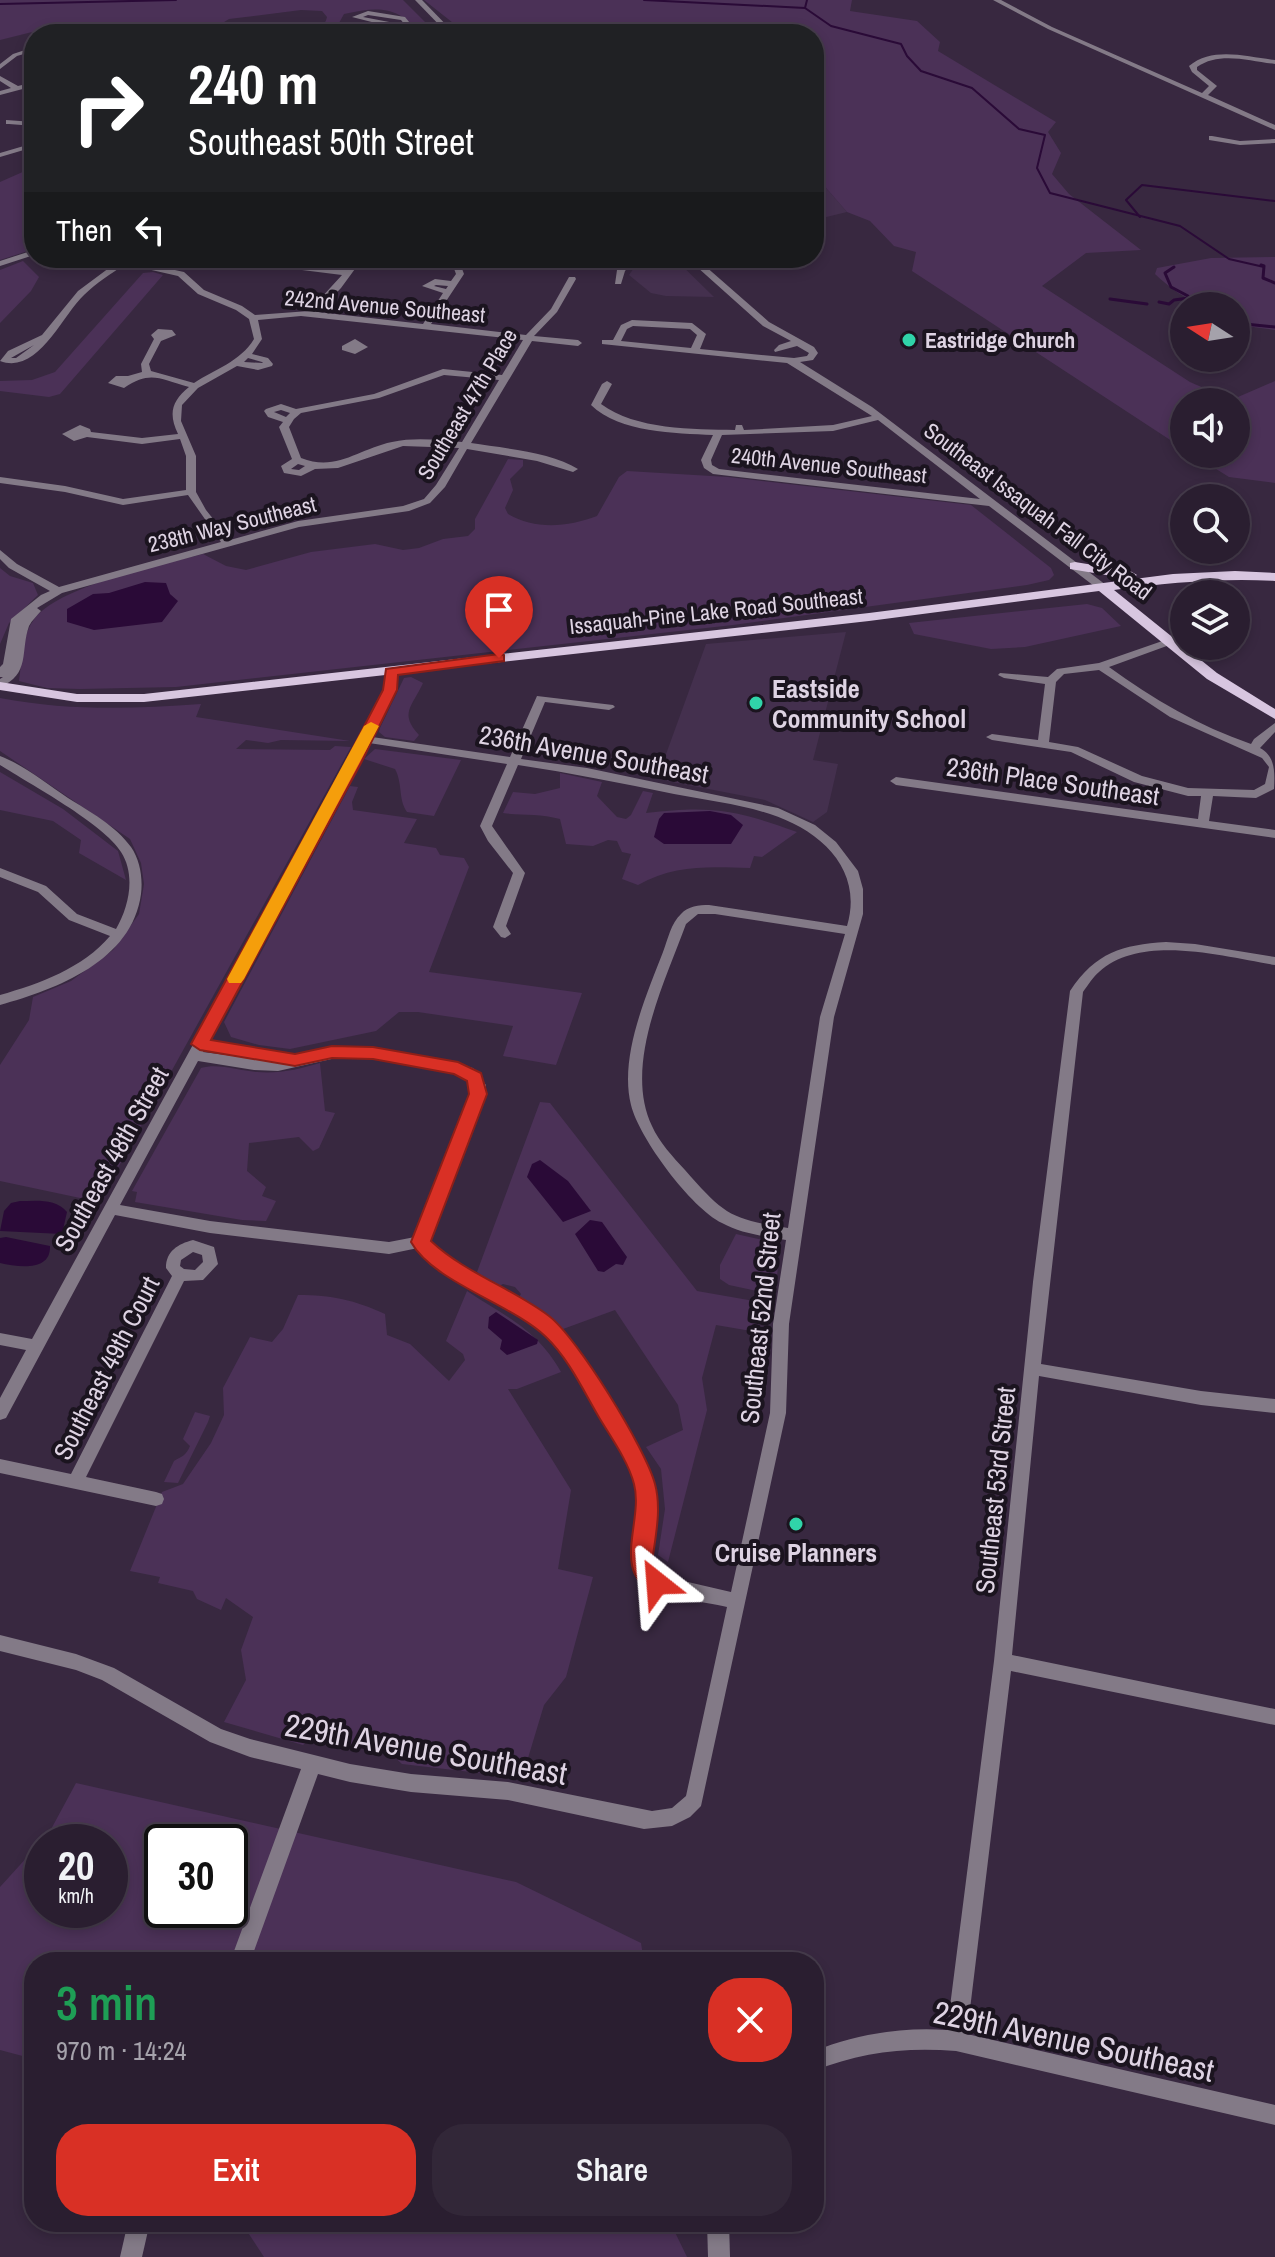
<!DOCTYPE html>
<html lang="en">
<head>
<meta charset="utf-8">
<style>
  body { margin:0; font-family:"Archivo Narrow",sans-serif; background:#322738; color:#f1f3f6; height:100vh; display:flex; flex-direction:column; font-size:30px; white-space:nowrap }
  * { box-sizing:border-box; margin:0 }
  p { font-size:26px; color:#a5a2ab }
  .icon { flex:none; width:44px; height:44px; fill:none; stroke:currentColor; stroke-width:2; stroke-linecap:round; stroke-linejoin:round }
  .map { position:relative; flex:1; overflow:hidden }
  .side { position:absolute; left:24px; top:1952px; width:800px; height:280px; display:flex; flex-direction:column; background:#2a1e30; border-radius:32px; box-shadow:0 4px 12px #0003,0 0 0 2px #463c4c }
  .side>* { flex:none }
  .top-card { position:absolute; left:24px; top:24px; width:800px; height:244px; border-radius:32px; box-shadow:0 4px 12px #0003,0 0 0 2px #463c4c; background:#202124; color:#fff; overflow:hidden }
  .needle { width:52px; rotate:282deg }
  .buttons { position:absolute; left:1170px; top:292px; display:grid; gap:16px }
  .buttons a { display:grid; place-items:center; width:80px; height:80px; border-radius:50%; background:#2a1e30; box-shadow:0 4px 12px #0003,0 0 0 2px #463c4c; font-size:40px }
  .speed { position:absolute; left:24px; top:1824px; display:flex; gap:16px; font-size:40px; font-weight:700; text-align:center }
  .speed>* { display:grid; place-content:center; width:104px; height:104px; border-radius:50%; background:#2a1e30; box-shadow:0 4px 12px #0003,0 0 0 2px #463c4c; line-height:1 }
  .speed small { font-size:20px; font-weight:400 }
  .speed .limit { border:4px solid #111; border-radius:12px; background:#fff; color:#111 }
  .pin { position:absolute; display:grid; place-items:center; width:68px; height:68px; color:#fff; margin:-82px -34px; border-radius:50% 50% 50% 0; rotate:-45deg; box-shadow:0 0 8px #0007 }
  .pin .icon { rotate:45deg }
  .me { position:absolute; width:88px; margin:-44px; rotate:332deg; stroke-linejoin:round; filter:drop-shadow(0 0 6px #0008) }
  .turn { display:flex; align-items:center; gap:28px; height:168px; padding:0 32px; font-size:36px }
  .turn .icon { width:104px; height:104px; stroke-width:2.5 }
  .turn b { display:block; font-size:56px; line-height:68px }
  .then { display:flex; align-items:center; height:76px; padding:0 32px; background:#0003; gap:16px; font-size:30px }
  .round { display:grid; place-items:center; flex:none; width:84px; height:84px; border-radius:32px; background:#322738 }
  .head { display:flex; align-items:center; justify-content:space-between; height:136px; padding:0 32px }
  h1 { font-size:48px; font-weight:600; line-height:60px; color:#1e9e55 }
  .action { display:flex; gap:16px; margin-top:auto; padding:16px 32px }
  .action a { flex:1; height:92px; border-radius:32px; background:#d93025; color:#fff; font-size:32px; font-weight:600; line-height:92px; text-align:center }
  .action a+a { background:#322738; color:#f1f3f6 }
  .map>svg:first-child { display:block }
</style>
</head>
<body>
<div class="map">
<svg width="1275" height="2257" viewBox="0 0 1275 2257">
  <rect width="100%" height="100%" fill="#382840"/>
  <g fill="#44304e">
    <polygon points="814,174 847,212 814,220"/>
    <polygon points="665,258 674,258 714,297 666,296 651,293 629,275 636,265"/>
    <polygon points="846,632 813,760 838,764 827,812 813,822 765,800 657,779 706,644"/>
  </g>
  <g fill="#4b3157" fill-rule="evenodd">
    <path d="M0,0H403L437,34H421C398,6 379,6 344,14L339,23L344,34H287C300,28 323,36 327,17L322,11L301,10L229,19L216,27L163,23L119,27L106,34H87L70,29L32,32L0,40Z"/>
    <polygon points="424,0 852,0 850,11 917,21 940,42 938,51 1056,122 1048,132 1061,153 1052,174 1069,194 1141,250 1086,253 1042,286 1190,382 1231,400 1275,381 1275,483 1229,477 1192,454 1236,454 1236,402 1184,402 1184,449 912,271 916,252 894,246 870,221 847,212 814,174 814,34 467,34"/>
    <polygon points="34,167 34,249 0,260 0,182"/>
    <path d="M1275,257V330L1239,325L1236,323V306C1197,306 1183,300 1155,274L1157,268L1211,258Z"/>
    <polygon points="23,261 39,277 31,291 0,323 0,270"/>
    <polygon points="153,272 163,275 60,394 49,397 0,391 0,381 32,380 55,372 143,273"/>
    <path d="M508,459L523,460V466L510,479L513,490L505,508L508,514C535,530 568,527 597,516L619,477L627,471L728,477L971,505L1051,568L1054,575L1049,580L1027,585L733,625L176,687L80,689L47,688L19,681C22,662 21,638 33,621C56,586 161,565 203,554L226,566L246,570L311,552L375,544L403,550L419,548L443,539L468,536L475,529V519Z"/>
    <polygon points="0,568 10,576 33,583 38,595 9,623 0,644"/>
    <polygon points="1087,604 1102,608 1121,626 1025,647 991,649 914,634 909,623"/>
    <path d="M411,677L423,683C412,707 399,713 419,735L414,741L385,737L379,732L380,728L404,678Z"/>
    <path d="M0,698C68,711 132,709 201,704L196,717L350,741L281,740L268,743L246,740L236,749L330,750L335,746L351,747L99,1202L0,1181V1065L29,1020L33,997L71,981L113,950L139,914L144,884L141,863L130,839L0,751Z"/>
    <path d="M375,749L461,760L434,816L407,812C398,799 403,784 395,769L364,759Z"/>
    <polygon points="0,772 63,809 118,851 126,880 79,853 81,840 53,821 0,810"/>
    <path d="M560,773L602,782L597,796L617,817L626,819L631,815L643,791L653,793L646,813C712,805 736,810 797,832L762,857L754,856L750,868C710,867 675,864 638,885L622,879L631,854L622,852L617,841L608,840L593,846L566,844L560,819C540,813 523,816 503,813L513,792L535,794L560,788Z"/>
    <polygon points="350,786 358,787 352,802 353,810 417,819 404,843 436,848 440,855 464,858 469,867 429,972 582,993 556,1065 503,1056 513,1026 418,1012 399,1012 376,1031 290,1049 259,1045 231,1037 224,1022"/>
    <path d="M320,1063L325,1111L335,1113L319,1148L313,1151L299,1137L249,1143L247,1171L266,1187L262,1196L276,1201L266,1221L242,1220L135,1202L137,1192L132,1191L201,1068C219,1063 239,1071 257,1072C279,1074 300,1069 320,1063Z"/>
    <polygon points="540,1102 550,1103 697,1291 766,1303 757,1332 716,1325 702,1378 707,1410 668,1562 658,1555 665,1509 661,1469 646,1447 683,1430 678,1405 615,1310 563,1329 553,1319 518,1299 521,1294 515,1287 503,1284 497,1287 477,1272"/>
    <polygon points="736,1234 777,1243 780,1247 775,1295 729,1285 720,1279 720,1265"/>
    <path d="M467,1291C506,1317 537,1329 561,1372L517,1389H508L571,1490L558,1569L593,1577L566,1677L544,1705L522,1778L402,1764L389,1752L343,1743L318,1731L303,1745L224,1722L246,1680L241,1650L253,1617L226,1598L221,1610L197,1599L193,1591L158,1583L160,1577L130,1571L162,1492L183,1484L211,1443L224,1415L223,1388L250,1337L272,1342L283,1329L298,1295C331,1295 355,1300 385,1314L387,1335L410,1344L449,1381L465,1360L463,1354L446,1341Z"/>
    <path d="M195,1412L210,1416L208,1422L178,1483L164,1482L174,1461C182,1456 186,1456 190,1446L183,1439Z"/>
    <path d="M76,1783L516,1882L641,1943L644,1962H34V2059L0,2050V1887L49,1833ZM42,1842H110V1910H42ZM162,1842H230V1910H162Z"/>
    <polygon points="241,2222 670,2222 687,2257 264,2257"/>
  </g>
  <g fill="#2a0a37">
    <polygon points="145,582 166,583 170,594 178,601 162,622 94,630 67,622 67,609 93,594 109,593"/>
    <polygon points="710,811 731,815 743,825 731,844 664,844 654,837 659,819 664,813"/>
    <polygon points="540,1160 568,1181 591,1211 563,1222 527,1177 532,1164"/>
    <path d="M20,1201C36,1201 56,1198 67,1212L62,1234L0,1231L4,1211L11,1203Z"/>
    <polygon points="590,1220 602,1222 627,1257 623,1265 616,1264 604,1272 598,1271 575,1234"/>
    <path d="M6,1237L50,1246C51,1272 18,1267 0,1263V1238Z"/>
    <polygon points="496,1312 538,1340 537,1344 507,1355 500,1349 502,1340 488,1328 489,1317"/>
  </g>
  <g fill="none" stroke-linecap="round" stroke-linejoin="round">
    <g stroke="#2a0a37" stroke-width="2">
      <polyline points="644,0 805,8 831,26 901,44 907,56 921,71 972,88 1019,129 1045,135 1037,168 1050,193 1180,226 1229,259 1264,267"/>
      <polyline points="0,4 176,0"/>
      <polyline points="805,8 807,0"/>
      <polyline points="1140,217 1126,200 1142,185 1275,201"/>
    </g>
    <g stroke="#2a0a37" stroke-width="3">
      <polyline points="1261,265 1264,266 1263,278 1275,283"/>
      <polyline points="1174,267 1165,273 1171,287 1188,296"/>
      <polyline points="1197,297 1222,306"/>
      <polyline points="1110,299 1147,304"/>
      <polyline points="1159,302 1169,304 1174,300 1196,297"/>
      <polyline points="1236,318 1245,324 1275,327"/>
    </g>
    <g fill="#837a87" fill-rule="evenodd">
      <polygon points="415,0 422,0 455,34 448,34"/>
      <path d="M993,0H1001L1052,27L1202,93L1209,86L1192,72L1189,66C1213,46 1247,57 1275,60V64C1250,61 1219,51 1197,67V70L1217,86L1208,95L1275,125V130L1048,29Z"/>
      <path d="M368,11L405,17L419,34L352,17ZM368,15L401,20L405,25L363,17Z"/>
      <polygon points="235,29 243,34 225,34"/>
      <polygon points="34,47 34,51 17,56 0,69 0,64 13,54"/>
      <polygon points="0,76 18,86 34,82 34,86 0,95 0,91 11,88 0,81"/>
      <polygon points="6,120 34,122 34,126 9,124 6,124"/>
      <polygon points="1212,136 1240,141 1275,139 1275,143 1240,145 1209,140 1209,136"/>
      <polygon points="34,143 34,147 0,157 0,153"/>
      <polygon points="34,250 34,255 0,266 0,261"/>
      <path d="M105,258H120L184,272L204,290L242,306L255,315L309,311L342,275L286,268L262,258H273L288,264L346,270L355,258H363L341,288L318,312L423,324L443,293L422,286L435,279L451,281L456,274L450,258H458L464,274L431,324L526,335L551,309L569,277H575L576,279L557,312L534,336L578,340L582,343L578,346L532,341L471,443C502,448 552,452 578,469L573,472L537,461L467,449L445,487L430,503L409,511L299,527L62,593L37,608L41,611C37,616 32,620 29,626C20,651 31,674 0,687V679L3,677H0V667L3,664L11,619L41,595L50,591L9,568L0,559V550L17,564L59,587L221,542L188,495L123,505L65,492L0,483V477L65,486L123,499L186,490V456L180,439L142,444L87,437L74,441L62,434L80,425L90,429L91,432L142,438L178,434C168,413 172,401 189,387C159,379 151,370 124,388L108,383L116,376H128L142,372L141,364L154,339L151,335L158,329L172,330L176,335L161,341L149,364L151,371L194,383C215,369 240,362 254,339L249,319L236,310L198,294L178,276L125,264C111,274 96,283 84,295C61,317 38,375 0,361L8,351L42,335L78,291L117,262ZM436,285L448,286L446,289L434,286ZM301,316L523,340L502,375L443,369L374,394L296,409L281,404L266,409L264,411L268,417L283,422L279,427L292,459L281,466L284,473L301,476L315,469L338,468L403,446L459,448L436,485L424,499L403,506L298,521L230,540L206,510L196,492V456L181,421L182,405L198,388L237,366L258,370L272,366L273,364L268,358L252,354L262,339L258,320ZM34,345L16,358H11ZM248,358L262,362L263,363L244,362ZM444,375L499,380L462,442C439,440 415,437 392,442C358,449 337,472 301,458L289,427L294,419L301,413L379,398ZM281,410L290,413L286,417L274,412ZM298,464L305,466L299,470L291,469Z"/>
      <polygon points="627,258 636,258 625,271 621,284 615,284 617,270"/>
      <path d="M687,258H696L769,322L814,347L818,353L813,360L800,362L872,407L1106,585V589H1098L989,506L713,474L704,468L701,460L713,435C675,433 620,433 591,405L602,384L607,381L612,384L601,404C636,430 693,429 735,430L736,425H742L744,430L833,425L872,416L787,363L602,344V340H613L621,325L632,320L692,323L706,334L700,349L794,358L807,356L809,353L797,346L775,352L774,350L779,345L791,341L763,326ZM633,326L690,329L697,335L691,348L621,341L627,329ZM878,420L980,499L719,469L712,465L711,460L722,435L833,431Z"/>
      <polygon points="355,339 368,347 355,354 342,350 342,346"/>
      <path d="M1171,638L1175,639V643L1109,667C1153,699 1199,726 1251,744L1254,739L1275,723V732L1260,748C1275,756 1275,771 1274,789L1256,798L1213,796L1209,821L1275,830V838L896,785L890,781L896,777L1198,819L1201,796H1188L1134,782L1071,752L992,740L986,737L992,734L1038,740L1045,684L1004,678L998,675L1000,673L1048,677L1057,669L1099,663ZM1099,670L1170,717L1262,758L1269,767L1265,784L1254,790L1188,788L1142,776L1078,747L1049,742L1056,682L1064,674Z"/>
      <path d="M391,669L396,672V690L372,737L510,757L537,696L613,705L615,707L609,710L545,702L521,759L587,768L778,808L815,825L836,842L858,871L863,889V914L834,1017L789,1324L786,1413L701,1806L690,1817L672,1826L644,1829L508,1800L411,1792L350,1782L318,1774L250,1962H230L301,1769L250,1757L210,1742L102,1680L76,1670L0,1651V1635L76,1654L114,1668L221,1729L250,1739L350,1764L411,1774L508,1782L652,1811L672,1808L686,1796L727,1607C706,1602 654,1597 642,1579C627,1559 637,1537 639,1514C641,1500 637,1486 632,1473C613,1423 569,1350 525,1318C490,1293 451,1277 418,1248L389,1254L210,1233L115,1215L6,1418L0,1420V1398L26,1350L0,1345V1333L32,1339L347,763L384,690L386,672ZM369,743L507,764L480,826L488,841L513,873L493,927L501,937L505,938L511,934L506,926L525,873L492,826L518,765C570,773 622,783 674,794C706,800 739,804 770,814C820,830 864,869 847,926L709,905C699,905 688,906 681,914C671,923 668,939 663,952C646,996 619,1057 631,1105C639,1138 691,1208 722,1223C742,1234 764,1236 786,1240L773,1324L770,1413L731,1592L662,1576C639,1556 659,1527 656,1501C652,1464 618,1411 598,1379C584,1357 568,1334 547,1318C510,1288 465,1272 429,1240L485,1094L486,1085L473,1068L373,1048L345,1046L289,1059L288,1055L283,1053L209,1041ZM698,914H715L845,934L820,1017L788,1228C729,1219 724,1214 685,1170C673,1157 659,1142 652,1126C623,1065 665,982 686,924ZM204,1050L271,1061L203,1052ZM345,1056L373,1058L464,1075L472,1086L471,1094L415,1237L389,1242L210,1221L120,1205L198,1061L254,1070L278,1071Z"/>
      <path d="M0,756C24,765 47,784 68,798C89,811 116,826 131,847C140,860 143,878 141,894C132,961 57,989 0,1005V995C39,984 83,968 110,936L69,920L38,892L0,877V868L46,886L77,914L116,929C129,907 136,875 121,852C104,824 30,784 0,765Z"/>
      <path d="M1166,942L1195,944L1275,957V965C1224,957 1142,933 1099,972C1093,977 1088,985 1083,992L1041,1364L1201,1391L1275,1399V1413L1201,1405L1039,1376L1012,1655L1275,1709V1725L1011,1671L967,2034L1275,2105V2125L956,2051C906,2047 860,2052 814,2071V2051C857,2034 901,2027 947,2030L994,1661L1033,1282L1070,991C1096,952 1122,945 1166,942Z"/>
      <path d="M193,1240L214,1247L218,1264L203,1280L184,1281L86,1477L156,1492L162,1494L164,1499L162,1504L156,1506L0,1473V1459L71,1474L172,1276L166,1268C166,1251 178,1244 193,1240ZM193,1252L202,1255L203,1262L195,1270L184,1269L180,1266L181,1260Z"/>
      <polygon points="128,2222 150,2222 142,2257 120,2257"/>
      <polygon points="707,2222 729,2222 730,2257 708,2257"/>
    </g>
    <g fill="#d8c6e0" fill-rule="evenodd">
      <polygon points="1075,562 1130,571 1137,575 1130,579 1070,569 1070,563"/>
      <path d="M1235,571L1275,573V581C1220,578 1168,583 1114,590L1217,673L1275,709V719L1207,679L1099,591L869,621L144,702H77L0,690V682L77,694H144L869,613L1173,574Z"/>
    </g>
  </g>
  <path fill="#d93025" stroke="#8d1f18" stroke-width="2" d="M499,654L504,655V661L398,675L397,690L361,763L211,1040L295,1054L332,1046L373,1047L458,1062L481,1073L487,1094L431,1241C465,1273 512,1288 549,1316C577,1337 646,1449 655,1484C662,1510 655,1538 652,1563L668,1583L665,1590L657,1593C609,1575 644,1521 634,1484C628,1461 612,1439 600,1419C584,1392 569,1359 546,1337C512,1304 433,1282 411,1242L469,1094L467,1081L454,1074L373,1059L332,1058L295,1066L200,1050L191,1044L345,763L383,690L386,669Z"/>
  <polygon fill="#f59e0b" points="371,722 379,726 244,979 241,983 229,983 227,979 364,726"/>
  <g fill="#30d4a9" stroke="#1b141f" stroke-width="3">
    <circle cx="909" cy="340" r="8"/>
    <circle cx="756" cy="703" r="8"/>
    <circle cx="796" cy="1524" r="8"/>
  </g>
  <g text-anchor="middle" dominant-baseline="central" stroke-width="8" stroke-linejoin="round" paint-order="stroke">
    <g font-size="22" fill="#ded3e3" stroke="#1b141f">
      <text transform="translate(385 306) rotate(5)">242nd Avenue Southeast</text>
      <text transform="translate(467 404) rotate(-59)">Southeast 47th Place</text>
      <text transform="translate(829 465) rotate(6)">240th Avenue Southeast</text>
      <text transform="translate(1038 511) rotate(37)">Southeast Issaquah Fall City Road</text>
      <text transform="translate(232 524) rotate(-14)">238th Way Southeast</text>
      <text transform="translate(716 611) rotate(-6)">Issaquah-Pine Lake Road Southeast</text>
    </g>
    <g font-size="22" font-weight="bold" fill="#ded3e3" stroke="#1b141f" text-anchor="start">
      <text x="925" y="340">Eastridge Church</text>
    </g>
    <g font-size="26" font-weight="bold" fill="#ded3e3" stroke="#1b141f" text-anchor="start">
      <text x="772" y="688">Eastside<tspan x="772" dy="30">Community School</tspan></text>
      <text x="796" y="1552" text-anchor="middle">Cruise Planners</text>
    </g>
    <g font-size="26" fill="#ded3e3" stroke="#1b141f">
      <text transform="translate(594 754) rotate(10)">236th Avenue Southeast</text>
      <text transform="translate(1053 781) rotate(8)">236th Place Southeast</text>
      <text transform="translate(111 1159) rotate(-61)">Southeast 48th Street</text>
      <text transform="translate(760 1318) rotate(-84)">Southeast 52nd Street</text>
      <text transform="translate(106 1368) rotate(-63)">Southeast 49th Court</text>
      <text transform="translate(995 1490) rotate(-84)">Southeast 53rd Street</text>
    </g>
    <g font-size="32" fill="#ded3e3" stroke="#1b141f">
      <text transform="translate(426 1749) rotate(10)">229th Avenue Southeast</text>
      <text transform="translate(1074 2041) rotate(12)">229th Avenue Southeast</text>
    </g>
  </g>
</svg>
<div class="buttons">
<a><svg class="needle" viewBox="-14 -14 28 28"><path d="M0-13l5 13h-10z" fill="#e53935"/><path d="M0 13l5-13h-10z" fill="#a5a2ab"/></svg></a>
<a><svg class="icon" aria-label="sound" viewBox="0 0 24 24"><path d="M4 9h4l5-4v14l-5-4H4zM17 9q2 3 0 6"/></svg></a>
<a><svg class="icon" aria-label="search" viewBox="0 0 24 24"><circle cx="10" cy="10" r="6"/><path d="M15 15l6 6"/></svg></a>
<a><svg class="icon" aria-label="layers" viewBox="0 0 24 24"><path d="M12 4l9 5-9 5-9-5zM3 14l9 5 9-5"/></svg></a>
</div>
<div class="speed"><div>20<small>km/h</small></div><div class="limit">30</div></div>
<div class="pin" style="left:499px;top:658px;background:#d93025"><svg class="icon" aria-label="arrive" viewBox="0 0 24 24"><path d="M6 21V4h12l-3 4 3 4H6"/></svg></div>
<svg class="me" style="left:657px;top:1583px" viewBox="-20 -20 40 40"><path d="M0-17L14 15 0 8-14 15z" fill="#d93025" stroke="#fff" stroke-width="4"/></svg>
<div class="top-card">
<div class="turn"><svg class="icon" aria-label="right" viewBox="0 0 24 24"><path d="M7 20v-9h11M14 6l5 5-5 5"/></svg><div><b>240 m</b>Southeast 50th Street</div></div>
<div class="then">Then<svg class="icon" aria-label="left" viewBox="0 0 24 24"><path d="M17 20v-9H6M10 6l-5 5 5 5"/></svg></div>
</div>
<section class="side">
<div class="head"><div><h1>3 min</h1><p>970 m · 14:24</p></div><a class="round" style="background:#d93025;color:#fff"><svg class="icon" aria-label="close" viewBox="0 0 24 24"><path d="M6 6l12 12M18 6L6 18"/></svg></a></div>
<div class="action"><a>Exit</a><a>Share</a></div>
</section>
</div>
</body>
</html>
